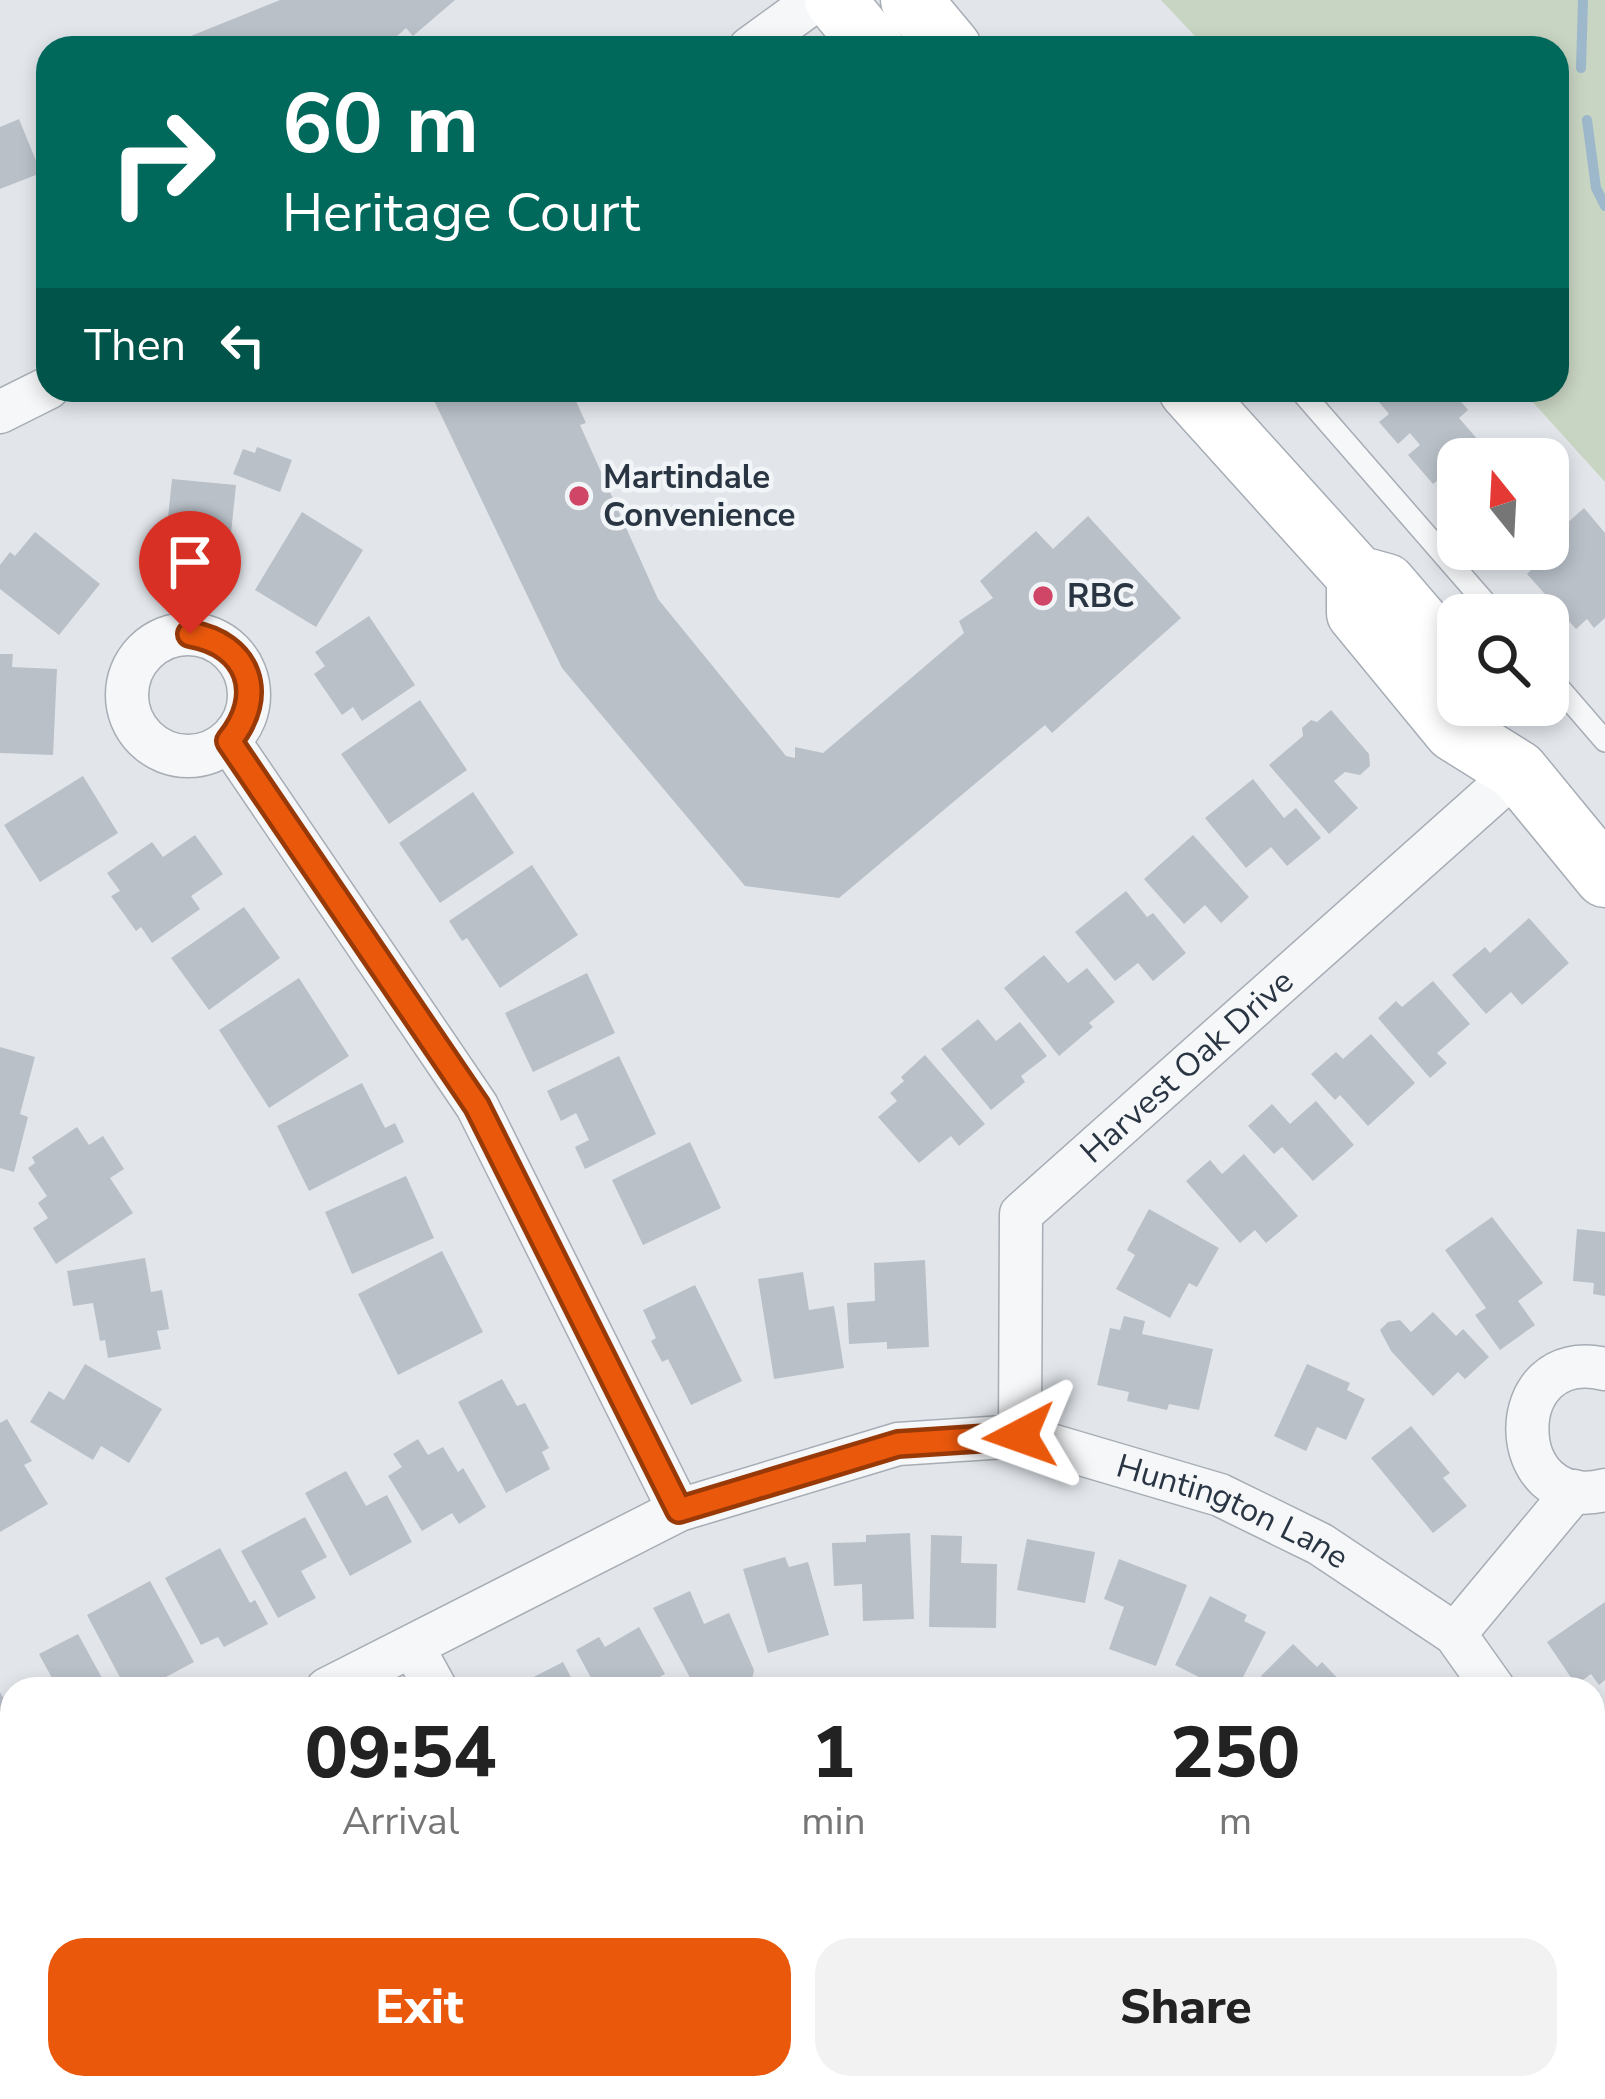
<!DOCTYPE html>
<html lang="en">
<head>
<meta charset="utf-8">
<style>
  body { margin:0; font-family:"Nunito Sans",sans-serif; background:#f2f2f2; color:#222; height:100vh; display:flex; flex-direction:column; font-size:45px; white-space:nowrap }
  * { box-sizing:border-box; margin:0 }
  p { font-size:39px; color:#767676 }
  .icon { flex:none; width:66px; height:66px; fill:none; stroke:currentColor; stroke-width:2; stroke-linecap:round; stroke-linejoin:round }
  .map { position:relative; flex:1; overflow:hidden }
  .sheet { position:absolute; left:0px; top:1677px; width:1605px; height:423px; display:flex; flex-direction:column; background:#fff; border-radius:36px 36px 0 0; box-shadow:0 6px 18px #0003 }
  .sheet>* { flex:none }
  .guide { position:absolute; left:36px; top:36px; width:1533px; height:366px; border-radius:36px; box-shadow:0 6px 18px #0003; background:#00695c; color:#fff; overflow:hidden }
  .needle { width:78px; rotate:342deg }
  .fabs { position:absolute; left:1437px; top:438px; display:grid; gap:24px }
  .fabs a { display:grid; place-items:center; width:132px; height:132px; border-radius:24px; background:#fff; box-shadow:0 6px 18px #0003; font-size:60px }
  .pin { position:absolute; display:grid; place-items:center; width:102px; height:102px; color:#fff; margin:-123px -51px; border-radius:50% 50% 50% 0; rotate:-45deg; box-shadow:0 0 12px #0007 }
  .pin .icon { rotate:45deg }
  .me { position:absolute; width:132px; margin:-66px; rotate:266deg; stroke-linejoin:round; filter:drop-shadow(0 0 9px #0008) }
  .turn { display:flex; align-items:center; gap:42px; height:252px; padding:0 48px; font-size:54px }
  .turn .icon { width:156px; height:156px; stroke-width:2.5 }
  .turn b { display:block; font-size:84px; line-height:102px }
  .then { display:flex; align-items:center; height:114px; padding:0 48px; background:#0003; gap:24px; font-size:45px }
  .eta { display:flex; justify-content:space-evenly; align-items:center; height:204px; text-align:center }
  .eta b { font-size:72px; font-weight:800; line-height:84px }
  .primary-button { display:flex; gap:24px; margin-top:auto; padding:24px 48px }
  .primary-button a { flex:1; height:138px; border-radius:36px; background:#ea580c; color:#fff; font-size:48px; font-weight:800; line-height:138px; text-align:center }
  .primary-button a+a { background:#f2f2f2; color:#222 }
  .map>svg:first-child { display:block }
</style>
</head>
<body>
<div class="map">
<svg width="1605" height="2099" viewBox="0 0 1605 2099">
  <rect width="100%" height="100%" fill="#e2e6eb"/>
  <polygon fill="#c9d5c3" points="1161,0 1605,0 1605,482 1522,390 1557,390 1557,48 1206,48"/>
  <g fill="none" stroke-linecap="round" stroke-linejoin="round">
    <g stroke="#9db7cb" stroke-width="10">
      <polyline points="1581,68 1583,0"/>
      <polyline points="1587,120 1596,188 1605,206"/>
    </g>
  </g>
  <g fill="#b9c0c8">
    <polygon points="280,0 455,0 413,36 406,28 384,48 161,48"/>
    <polygon points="19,119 41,173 0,189 0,127"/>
    <polygon points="429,390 571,390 586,423 580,425 658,599 786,756 795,758 795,747 823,753 964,633 959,621 993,598 980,581 1036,531 1053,549 1088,516 1181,618 1052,733 1045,725 839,898 745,886 562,668"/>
    <polygon points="1352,390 1451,390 1468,410 1459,418 1492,456 1458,459 1458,490 1455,486 1448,492 1438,480 1433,484 1408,455 1420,445 1410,433 1398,444 1379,422 1389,414 1369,390 1359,398"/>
    <polygon points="257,447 292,460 280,492 233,474 243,449 255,453"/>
    <polygon points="172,479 236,485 227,572 163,566"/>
    <polygon points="1584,508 1605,533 1605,618 1594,628 1587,619 1576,629 1527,574 1532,569 1527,563 1522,568 1506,549 1548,549 1548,509 1563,527"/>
    <polygon points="302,512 363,550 316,627 255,590"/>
    <polygon points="35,532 100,584 59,635 0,589 0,565 10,552 15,556"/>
    <polygon points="369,616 415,685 362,721 353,707 342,715 314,674 325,666 315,652"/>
    <polygon points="0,654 13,654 12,667 57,669 53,755 0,753"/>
    <polygon points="420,700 467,770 389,824 341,754"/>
    <polygon points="1331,710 1369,754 1370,766 1360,775 1345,772 1334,781 1358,808 1329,834 1269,765 1303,736 1302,728 1311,720 1317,722"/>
    <polygon points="83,776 118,833 40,882 4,825"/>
    <polygon points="1253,779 1284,818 1296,808 1321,838 1287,866 1271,847 1246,868 1205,818"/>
    <polygon points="473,792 514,853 440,903 399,843"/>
    <polygon points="195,835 223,874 191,896 200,909 152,943 141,927 136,931 111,896 120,891 107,873 152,842 163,857"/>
    <polygon points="1193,835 1249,897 1221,923 1205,905 1184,924 1144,879"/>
    <polygon points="532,865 578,935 500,988 467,938 462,941 449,921"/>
    <polygon points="1126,891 1147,917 1153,913 1186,953 1153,981 1138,963 1115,981 1075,932"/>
    <polygon points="244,907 280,958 209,1010 171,958"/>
    <polygon points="1529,918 1569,963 1522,1005 1511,992 1486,1014 1452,975 1485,947 1490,953"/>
    <polygon points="1044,955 1068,983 1087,968 1115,1002 1089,1023 1093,1027 1059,1056 1004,988"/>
    <polygon points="587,973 615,1033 533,1072 505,1013"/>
    <polygon points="299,978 349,1056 269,1108 219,1030"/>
    <polygon points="1433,981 1470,1024 1437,1053 1447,1063 1430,1078 1378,1018 1396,1001 1402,1007"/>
    <polygon points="978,1019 996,1041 1020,1022 1047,1056 1021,1076 1025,1082 991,1110 941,1049"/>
    <polygon points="1371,1034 1415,1083 1368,1126 1340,1095 1335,1100 1311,1074 1336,1052 1343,1059"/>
    <polygon points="0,1047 35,1057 20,1114 28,1117 14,1172 0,1168"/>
    <polygon points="925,1055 985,1124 959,1146 951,1136 919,1163 878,1117 897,1101 890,1093 904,1081 901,1077"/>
    <polygon points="619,1056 656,1134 585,1169 575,1147 589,1140 576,1113 561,1121 547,1091"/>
    <polygon points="362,1083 385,1128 395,1123 404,1142 309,1191 277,1126"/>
    <polygon points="1316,1101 1354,1145 1313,1181 1282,1147 1274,1154 1248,1126 1272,1104 1290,1124"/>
    <polygon points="77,1127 89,1145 103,1136 124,1169 110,1178 133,1213 56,1264 33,1228 48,1218 38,1203 47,1196 28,1168 35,1163 32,1157"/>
    <polygon points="690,1142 721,1208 643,1245 612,1180"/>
    <polygon points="1244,1154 1298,1216 1266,1243 1255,1230 1240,1243 1186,1181 1210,1160 1222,1174"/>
    <polygon points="406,1176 434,1238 352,1274 325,1212"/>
    <polygon points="1149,1209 1219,1248 1197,1287 1189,1283 1170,1318 1116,1289 1135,1255 1127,1250"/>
    <polygon points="1492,1217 1543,1283 1518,1301 1535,1325 1500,1350 1475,1315 1486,1308 1445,1250"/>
    <polygon points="1577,1229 1605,1232 1605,1296 1593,1294 1594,1283 1573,1281"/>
    <polygon points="442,1251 483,1332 398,1375 358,1294"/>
    <polygon points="145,1258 151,1292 162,1290 169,1329 157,1331 161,1349 108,1358 105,1340 100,1341 93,1303 73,1306 67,1271"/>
    <polygon points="925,1260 929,1347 887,1349 887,1342 849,1344 847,1303 875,1301 874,1263"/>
    <polygon points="803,1272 809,1310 834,1306 844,1368 774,1379 758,1279"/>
    <polygon points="695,1285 742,1381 691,1405 668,1359 662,1362 651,1341 656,1338 643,1310"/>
    <polygon points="1433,1312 1456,1336 1463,1329 1489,1357 1465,1379 1458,1372 1433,1396 1391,1351 1380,1330 1388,1322 1400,1320 1411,1332"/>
    <polygon points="1124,1316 1145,1321 1142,1334 1213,1349 1199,1410 1169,1404 1167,1410 1127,1401 1129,1392 1097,1385 1110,1328 1120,1330"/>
    <polygon points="85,1364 162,1409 129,1463 101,1446 93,1460 30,1422 49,1391 64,1400"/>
    <polygon points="1307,1364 1350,1383 1347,1390 1365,1399 1346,1440 1317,1427 1306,1451 1274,1436"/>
    <polygon points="502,1379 517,1406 525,1403 549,1448 542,1452 550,1469 506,1493 458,1402"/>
    <polygon points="7,1419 32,1461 24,1465 48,1504 0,1532 0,1423"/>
    <polygon points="1411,1426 1450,1473 1443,1478 1467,1506 1433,1533 1371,1458"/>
    <polygon points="418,1439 428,1455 443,1447 458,1472 463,1468 486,1507 459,1524 452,1513 422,1531 388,1476 402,1467 393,1454"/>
    <polygon points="346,1471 366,1506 387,1495 412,1542 350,1576 305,1493"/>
    <polygon points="305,1517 327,1557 301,1571 316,1598 278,1618 241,1551"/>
    <polygon points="910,1533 914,1619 863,1621 862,1584 834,1586 832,1543 866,1542 866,1535"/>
    <polygon points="931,1535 962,1536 961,1563 997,1564 996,1628 929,1627"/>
    <polygon points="1027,1539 1095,1552 1085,1603 1017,1590"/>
    <polygon points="220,1548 250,1603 255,1600 268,1624 224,1647 218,1637 201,1645 165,1578"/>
    <polygon points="785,1557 789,1567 808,1562 829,1635 768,1653 743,1569"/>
    <polygon points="1119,1559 1187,1585 1156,1666 1109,1649 1124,1607 1104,1599"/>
    <polygon points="150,1581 194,1662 149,1686 144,1677 125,1687 87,1615"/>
    <polygon points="690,1591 704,1624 729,1613 754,1670 751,1685 740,1689 721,1685 696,1689 653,1608"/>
    <polygon points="1210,1596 1247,1615 1244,1621 1266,1632 1237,1689 1223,1689 1175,1665"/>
    <polygon points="1605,1602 1605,1680 1599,1685 1591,1674 1576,1685 1547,1642"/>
    <polygon points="639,1627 665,1674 638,1689 597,1689 576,1650 599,1637 605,1647"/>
    <polygon points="78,1634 108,1689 32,1689 52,1678 39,1654"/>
    <polygon points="1293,1644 1317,1667 1322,1662 1348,1689 1275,1689 1261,1676"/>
    <polygon points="563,1662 577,1689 510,1689"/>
    <polygon points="0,1692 12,1714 12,1761 4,1765 0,1758"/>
    <polygon points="12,1956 12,2046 9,2048 0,2034 0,1963"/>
    <polygon points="274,2088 323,2088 353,2098 270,2099"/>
    <polygon points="744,2088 826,2088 832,2099 750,2099"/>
    <polygon points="853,2088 917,2088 921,2095 914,2099 858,2099"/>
    <polygon points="1271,2088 1342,2088 1343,2089 1332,2092 1335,2099 1275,2099"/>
    <polygon points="1475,2088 1516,2088 1491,2099 1480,2099"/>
    <polygon points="1549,2088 1568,2088 1572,2099 1521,2099"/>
  </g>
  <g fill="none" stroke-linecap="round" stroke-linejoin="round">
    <g stroke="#a7adb5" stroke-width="24">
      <g id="service">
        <polyline points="1300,390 1496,615"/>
        <polyline points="1548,675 1605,741"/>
      </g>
    </g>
    <g stroke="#a7adb5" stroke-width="45">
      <g id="minor">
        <polyline points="750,48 816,0"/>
        <polyline points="0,412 48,388"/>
        <circle cx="188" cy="695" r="61"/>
        <polyline points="229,741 477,1106 679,1510"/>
        <path d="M1605,1369C1500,1344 1503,1516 1605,1490"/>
        <path id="s1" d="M1020,1436L1021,1214L1518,771"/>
        <polyline points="1455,1634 1574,1491"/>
        <polyline points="413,1647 436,1689"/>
        <path id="s2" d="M327,1689L679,1510L898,1444L1020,1436L1220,1495L1320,1544L1455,1634L1494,1689"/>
        <polyline points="0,1846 12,1840"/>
        <polyline points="1593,1907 1605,1937"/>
        <polyline points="1153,2088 1157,2099"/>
        <polyline points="568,2099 582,2088"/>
      </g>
    </g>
    <g stroke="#a7adb5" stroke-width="63">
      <g id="secondary">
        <polyline points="835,0 874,48"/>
        <polyline points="911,0 951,48"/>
        <polyline points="1189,390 1357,576 1386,584 1458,668"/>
        <polyline points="1357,576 1357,613 1454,731 1518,771 1605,877"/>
      </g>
    </g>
    <use href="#service" stroke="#f5f7f9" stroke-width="21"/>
    <use href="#minor" stroke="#f5f7f9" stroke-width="42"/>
    <use href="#secondary" stroke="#fff" stroke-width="60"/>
  </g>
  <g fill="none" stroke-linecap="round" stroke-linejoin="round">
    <g stroke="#983908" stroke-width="30">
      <path id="route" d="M190,634C249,644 267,695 229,741L477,1106L679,1510L898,1444L1020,1436"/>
    </g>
    <use href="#route" stroke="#ea580c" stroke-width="21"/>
  </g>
  <g fill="#d04666" stroke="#f2f5f8" stroke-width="4.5">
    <circle cx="579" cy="496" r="12"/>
    <circle cx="1043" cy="596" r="12"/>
  </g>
  <g text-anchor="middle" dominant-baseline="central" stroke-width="9" stroke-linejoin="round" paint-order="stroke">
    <g font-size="33" font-weight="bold" fill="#2a3543" stroke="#f2f5f8" text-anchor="start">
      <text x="603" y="477">Martindale<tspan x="603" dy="38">Convenience</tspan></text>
      <text x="1067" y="596">RBC</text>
    </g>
    <g font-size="33" fill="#2a3543" stroke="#f2f5f8">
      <text stroke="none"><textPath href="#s1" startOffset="444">Harvest Oak Drive</textPath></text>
      <text stroke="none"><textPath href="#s2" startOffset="972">Huntington Lane</textPath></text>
    </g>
  </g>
</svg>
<div class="fabs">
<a><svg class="needle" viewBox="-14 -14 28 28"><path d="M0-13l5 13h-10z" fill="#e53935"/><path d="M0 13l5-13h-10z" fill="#767676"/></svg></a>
<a><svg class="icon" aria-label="search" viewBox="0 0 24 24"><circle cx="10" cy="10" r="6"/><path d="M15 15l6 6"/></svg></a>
</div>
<div class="pin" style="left:190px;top:634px;background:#d93025"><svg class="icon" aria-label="arrive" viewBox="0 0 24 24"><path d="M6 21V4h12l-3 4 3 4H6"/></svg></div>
<svg class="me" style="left:1020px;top:1436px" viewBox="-20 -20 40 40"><path d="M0-17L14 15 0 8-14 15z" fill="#ea580c" stroke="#fff" stroke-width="4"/></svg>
<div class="guide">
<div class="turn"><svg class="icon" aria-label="right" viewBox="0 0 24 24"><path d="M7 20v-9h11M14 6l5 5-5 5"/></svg><div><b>60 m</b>Heritage Court</div></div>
<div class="then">Then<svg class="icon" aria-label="left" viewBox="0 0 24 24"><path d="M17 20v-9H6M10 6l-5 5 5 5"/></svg></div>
</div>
<section class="sheet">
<div class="eta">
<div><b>09:54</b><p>Arrival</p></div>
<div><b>1</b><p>min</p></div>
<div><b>250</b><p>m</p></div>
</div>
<div class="primary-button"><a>Exit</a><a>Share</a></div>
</section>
</div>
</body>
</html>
